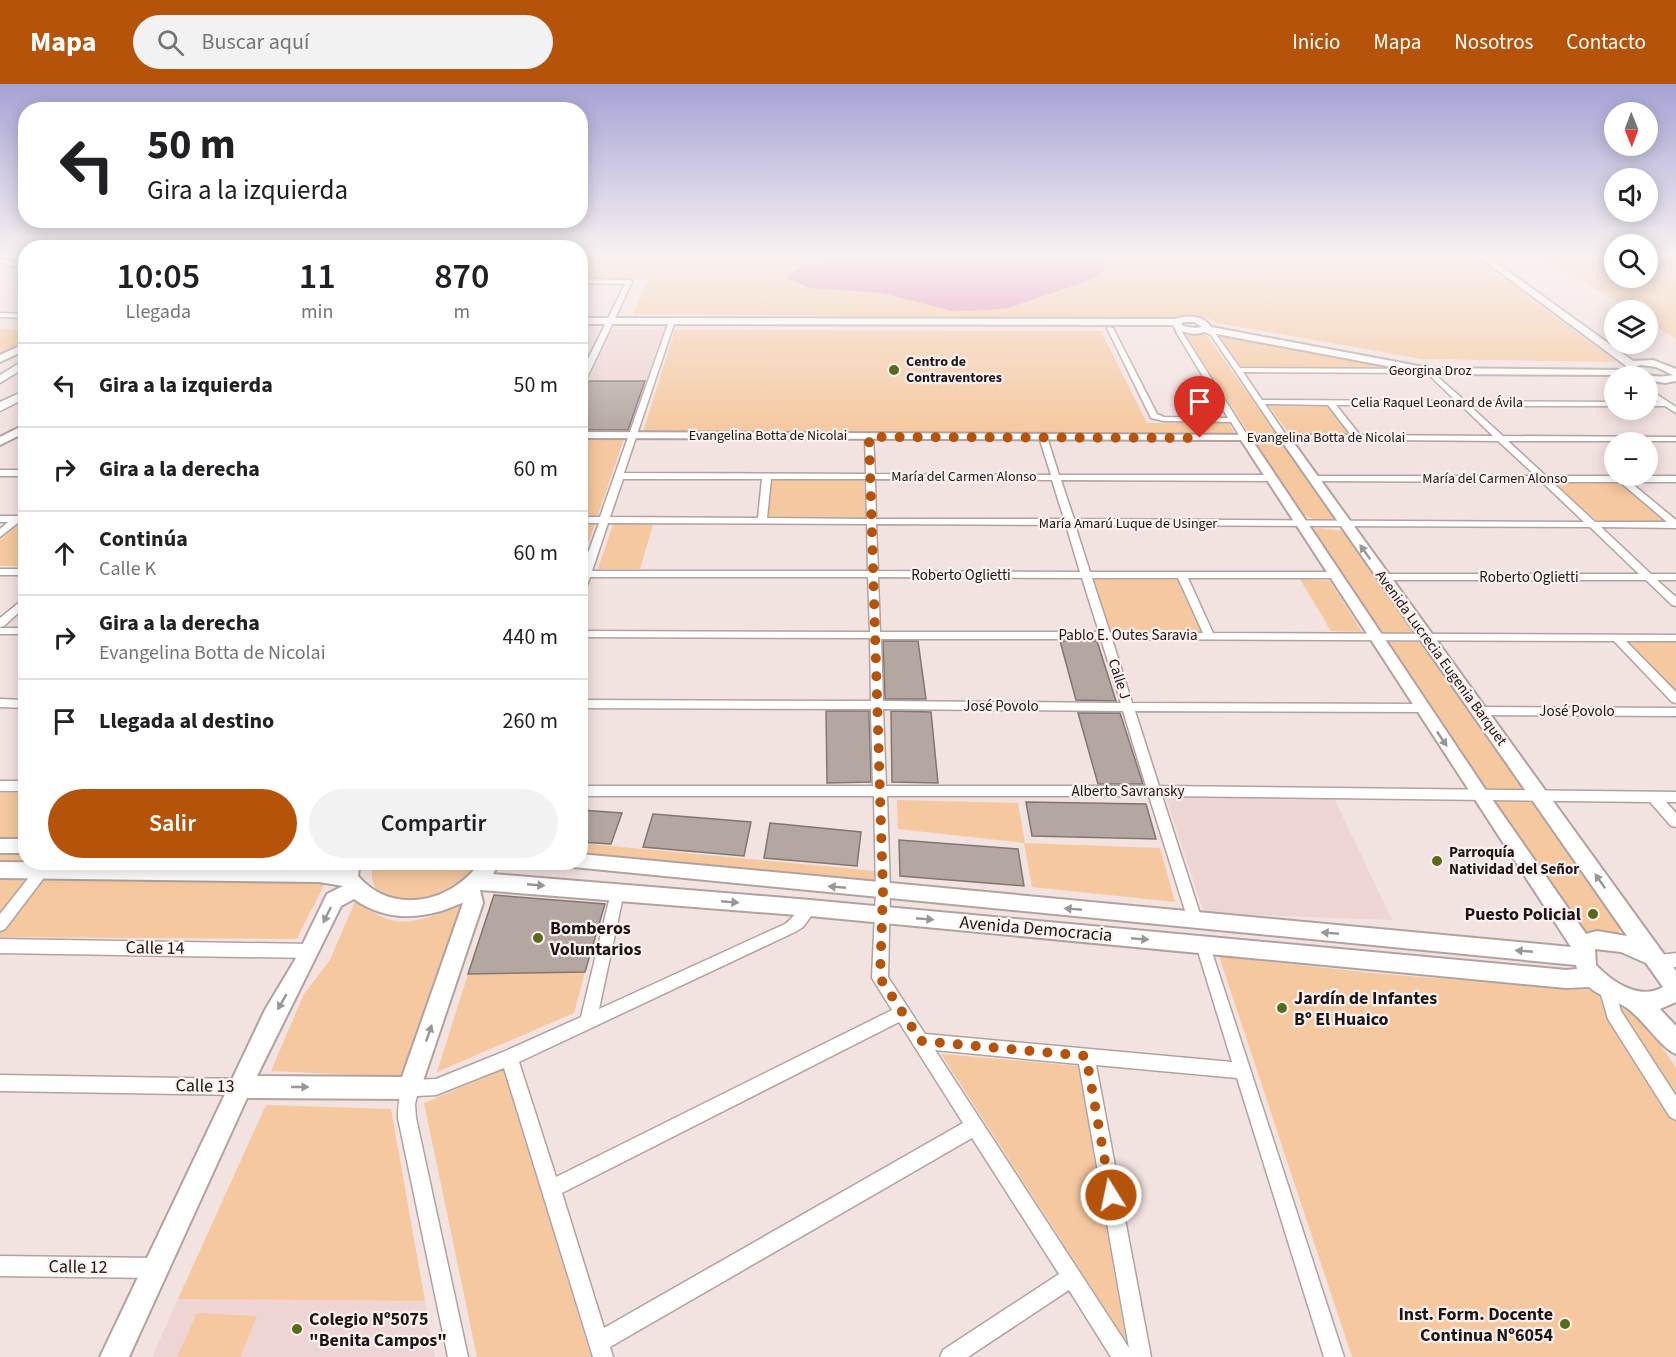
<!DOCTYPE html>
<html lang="es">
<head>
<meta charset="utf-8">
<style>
  body { margin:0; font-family:"Source Sans 3",sans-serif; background:#f2f2f2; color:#202124; height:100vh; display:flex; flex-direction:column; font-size:22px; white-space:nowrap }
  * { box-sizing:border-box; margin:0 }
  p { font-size:20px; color:#757577 }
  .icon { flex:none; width:33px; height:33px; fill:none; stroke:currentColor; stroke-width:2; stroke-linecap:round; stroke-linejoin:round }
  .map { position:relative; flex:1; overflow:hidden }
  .panel { position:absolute; left:18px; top:156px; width:570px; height:630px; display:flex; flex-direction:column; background:#fff; border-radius:24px; box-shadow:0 3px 15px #0003 }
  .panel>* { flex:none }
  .top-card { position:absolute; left:18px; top:18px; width:570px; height:126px; border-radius:24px; box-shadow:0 3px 15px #0003; background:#fff; color:#202124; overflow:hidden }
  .needle { width:39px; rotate:179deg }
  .fabs { position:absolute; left:1604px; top:18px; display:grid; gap:12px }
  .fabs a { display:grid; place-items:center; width:54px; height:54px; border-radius:50%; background:#fff; box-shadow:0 3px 15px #0003; font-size:30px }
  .pin { position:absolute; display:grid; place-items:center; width:51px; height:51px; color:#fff; margin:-62px -26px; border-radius:50% 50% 50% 0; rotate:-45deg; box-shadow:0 0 6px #0007 }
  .pin .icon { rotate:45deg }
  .me { position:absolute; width:66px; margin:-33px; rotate:350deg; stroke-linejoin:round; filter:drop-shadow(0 0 4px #0008) }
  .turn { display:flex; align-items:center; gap:21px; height:126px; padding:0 30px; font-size:27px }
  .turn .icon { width:78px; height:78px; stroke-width:2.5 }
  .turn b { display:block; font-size:42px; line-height:51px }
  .eta { display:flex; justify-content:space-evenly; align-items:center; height:102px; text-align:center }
  .eta b { font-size:36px; font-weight:600; line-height:42px }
  .action { display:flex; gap:12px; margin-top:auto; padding:12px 30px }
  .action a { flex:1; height:69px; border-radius:36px; background:#b45309; color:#fff; font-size:24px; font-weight:600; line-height:69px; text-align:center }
  .action a+a { background:#f2f2f2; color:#202124 }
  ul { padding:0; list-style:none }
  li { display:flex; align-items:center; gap:18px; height:84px; padding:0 30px; border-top:2px solid #e0e0e0 }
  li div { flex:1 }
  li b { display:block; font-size:22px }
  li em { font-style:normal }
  header { display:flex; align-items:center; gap:36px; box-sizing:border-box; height:84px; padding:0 30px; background:#b45309; color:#fff }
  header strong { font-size:28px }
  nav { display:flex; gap:33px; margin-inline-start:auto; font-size:21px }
  .search { width:420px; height:54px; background:#f2f2f2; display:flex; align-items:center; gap:15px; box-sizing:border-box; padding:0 21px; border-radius:33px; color:#757577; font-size:22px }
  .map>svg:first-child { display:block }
</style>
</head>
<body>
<header>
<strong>Mapa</strong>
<div class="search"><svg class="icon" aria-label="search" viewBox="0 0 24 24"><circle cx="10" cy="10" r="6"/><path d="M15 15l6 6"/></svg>Buscar aquí</div>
<nav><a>Inicio</a><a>Mapa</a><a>Nosotros</a><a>Contacto</a></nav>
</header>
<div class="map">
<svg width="1676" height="1273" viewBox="0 0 1676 1273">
  <rect width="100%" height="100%" fill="#f2e2e0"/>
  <g fill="#eed5d3">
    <polygon points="612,245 663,245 647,297 589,297"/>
    <polygon points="1166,714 1334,714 1392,836 1204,829"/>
    <polygon points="178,1215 425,1217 435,1273 152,1273"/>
  </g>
  <g fill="#f5c89f">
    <path d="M581,172H1472L1617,278L1422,275L1217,239C1198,227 1179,230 1158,236L875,235L874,232L633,230L649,195H581Z"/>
    <polygon points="1542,172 1614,172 1614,194 1647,194 1647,172 1676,172 1676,255 1647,237 1647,226 1630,226"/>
    <polygon points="0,245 25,246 25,257 0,270"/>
    <polygon points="675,246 1101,247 1147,339 1229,339 1235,350 643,348"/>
    <path d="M1198,249L1206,251L1276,348C1269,353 1256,351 1248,348L1186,251Z"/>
    <polygon points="1225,252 1400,284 1401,286 1243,285 1219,253"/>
    <polygon points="1268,321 1327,321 1353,351 1290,351"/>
    <polygon points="581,355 624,355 581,480"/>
    <polygon points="1256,356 1277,356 1285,359 1335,431 1333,436 1318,437 1301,430 1255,360"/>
    <polygon points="772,395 864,395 866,434 768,433"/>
    <polygon points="1554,398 1619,398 1669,439 1599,439"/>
    <polygon points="22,437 25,437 25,482 0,482 0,456"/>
    <polygon points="613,440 653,441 640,485 598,485"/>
    <polygon points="1315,444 1346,447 1415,544 1414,549 1385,549 1374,544 1313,447"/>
    <polygon points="1090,494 1180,494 1203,548 1108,548"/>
    <polygon points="1300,495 1330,497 1362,548 1331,547"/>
    <polygon points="1617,554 1676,554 1676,615"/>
    <polygon points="1386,558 1423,558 1621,841 1618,851 1597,846 1580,849"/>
    <path d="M0,709H25L26,778L331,779C325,806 308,829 297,855L0,853Z"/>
    <polygon points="897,716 1018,719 1025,759 1160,764 1175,818 1032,803 1024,759 898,745"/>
    <polygon points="580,759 874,787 874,801 581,774"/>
    <path d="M374,779H478C457,826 356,833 374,779Z"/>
    <path d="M356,815C364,821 371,828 380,832C405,846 436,831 461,821L402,993L271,987L304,910L330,876Z"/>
    <polygon points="1219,872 1372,889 1596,907 1646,939 1676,984 1676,1273 1352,1273"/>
    <polygon points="585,888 574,929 437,988 468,890"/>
    <polygon points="941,970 1078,982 1126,1257"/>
    <polygon points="504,985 591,1273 477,1273 424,1019"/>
    <polygon points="266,1021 391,1025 425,1217 178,1215"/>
    <polygon points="197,1229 257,1232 240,1273 177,1273"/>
  </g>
  <path fill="#e086b8" d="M850,172H1112L1103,187L1090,196L1008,224L990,226L952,227L882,209L810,204L786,194C801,179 830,176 850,172Z"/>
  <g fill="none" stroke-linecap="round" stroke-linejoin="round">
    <polygon fill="#e086b8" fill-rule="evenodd" points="1670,172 1676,172 1676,174 1671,173"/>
  </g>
  <g fill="#b4a7a1" stroke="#827670" stroke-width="1.5">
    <polygon points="589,297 645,297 628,346 580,346 580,315"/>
    <polygon points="883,557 918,557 926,615 885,615"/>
    <polygon points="1060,557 1097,557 1116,617 1076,616"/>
    <polygon points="826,627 869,627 871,698 827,699"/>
    <polygon points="891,627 931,628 938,699 892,698"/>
    <polygon points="1078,629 1120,629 1143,700 1098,700"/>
    <polygon points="1026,718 1146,720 1156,755 1032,752"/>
    <polygon points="580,726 622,729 611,760 580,758"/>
    <polygon points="653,730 751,738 744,772 643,763"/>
    <polygon points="770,739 861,748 857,782 764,774"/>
    <polygon points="899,756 1018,765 1024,802 900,792"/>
    <polygon points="494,811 605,820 585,888 468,890"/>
  </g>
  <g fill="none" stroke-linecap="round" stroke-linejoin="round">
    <g stroke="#b1a2a0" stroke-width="3">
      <g id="street">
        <polygon points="0,174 26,182 26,186 0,178"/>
        <polygon points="580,195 629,196 632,198 584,300 580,302 580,291 625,200 580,199"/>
        <polygon points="0,229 26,230 26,234 0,233"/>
        <path d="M672,235L675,237L624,389L866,390L865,353L869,351L873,353L875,390L1051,391L1039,353L1043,351L1047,353L1059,391H1272L1276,394L1272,397L1061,396L1074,435L1584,438L1542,398L1310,397L1309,395L1313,392H1536L1498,357L1281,355L1211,251L1201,246L1204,244L1215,249L1240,284L1429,285L1465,317L1614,318V322H1470L1503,352L1676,353V357H1508L1546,392H1676V398H1630L1676,436V444L1601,443L1651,490H1676V496H1657L1676,513V522L1672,521L1646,496H1383L1378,493L1383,490H1639L1590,443L1075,441L1090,488H1335L1340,491L1335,494H1188L1213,549L1676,551V557H1626L1676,608V619L1672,618L1614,557L1112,555L1132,619L1422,620L1428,624L1422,628L1135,627L1159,702L1676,708V718H1666L1676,729V743L1671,742L1650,718L1162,712L1202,836L1200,840L1195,842L1190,840L1188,836L1149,712H887L890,807L888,893L925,950L1232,978L1196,861L1198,856L1203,854L1208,856L1344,1273H1324L1237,994L1096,981L1151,1273H1111L1069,1206L968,1273H940L943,1266L1059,1190L972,1054L610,1263L613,1273H593L504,984L436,1011L417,1012L415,1020L416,1034L468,1273H448L398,1034C398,1021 399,1010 404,998L410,996L436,995L503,968L581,933L612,804L617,802L622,804L624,808L599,925L785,840C795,833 802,816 815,820L817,824L803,843L795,848L519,978L556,1093L892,926L872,894L876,807L874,712H580V702H873L871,625L580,624V616L871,617L870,554L580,553V547L870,548L868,493H590L585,507L580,510V491L599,439H580V433H600L669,237ZM1243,288L1427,289L1456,317L1262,316ZM1265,320L1328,321L1351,351H1286ZM1336,321H1461L1493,352L1360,351ZM623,395H762L758,434L610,433ZM771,395H866L867,435L767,434ZM875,395L1052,396L1064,435H876ZM1552,398H1620L1667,438H1595ZM608,439L867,440L868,487H592ZM876,440L1066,441L1080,488L878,487ZM878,493L1082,494L1099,548H880ZM1092,494H1178L1203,549H1110ZM881,555H1101L1121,619L883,617ZM883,625L1123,627L1146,702H886ZM899,938L963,1039L604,1244L562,1109ZM935,966L1079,980L1129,1264Z"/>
        <polygon points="1108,243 1113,244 1157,330 1164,333 1228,334 1176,248 1177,243 1181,243 1182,248 1249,354 1248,356 1242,356 1231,338 1164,337 1151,334 1107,244"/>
        <polygon points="1647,304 1676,323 1676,329 1665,322 1647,322 1647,318 1658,318 1647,310"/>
        <rect x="0" y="386" width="26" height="6"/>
        <polygon points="0,432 26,432 26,438 19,438 0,453 0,445 8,438 0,438"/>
        <rect x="0" y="485" width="26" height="6"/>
        <polygon points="26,513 26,522 4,542 0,543 0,534"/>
        <rect x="0" y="544" width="26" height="6"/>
        <polygon points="0,615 26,616 26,624 0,623"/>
        <polygon points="1479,623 1676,624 1676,632 1479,631 1473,627"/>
        <rect x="0" y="697" width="26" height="10"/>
        <polygon points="41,778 56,778 5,845 0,847 0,830"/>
        <polygon points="0,855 310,860 315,862 318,867 315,872 310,874 0,869"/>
        <polygon points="1676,869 1676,883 1657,884 1652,882 1649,877 1652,872"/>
        <polygon points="1607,897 1613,899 1621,927 1676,1012 1676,1036 1670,1033 1608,935 1599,904 1601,899"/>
        <polygon points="0,991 242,995 248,997 250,1003 248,1009 242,1011 0,1007"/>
        <polygon points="0,1172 156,1174 163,1177 166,1184 163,1191 156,1194 0,1192"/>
      </g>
    </g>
    <g stroke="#b1a2a0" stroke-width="4">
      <g id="secondary">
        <path d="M1478,172H1487L1633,277L1653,276L1676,285V297L1665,299L1647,296V292L1623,291L1429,290L1206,248L1194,250L1176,246L1173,241L580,240V234L1175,235C1188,231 1203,231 1211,243L1429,284L1628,286L1625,281ZM1184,238H1194L1202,243L1194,244L1183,242L1181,239ZM1641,281L1656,283L1673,291C1662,294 1642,293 1636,282Z"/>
        <polygon points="26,259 26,266 0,278 0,271"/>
        <polygon points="26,340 26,348 0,361 0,353"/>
        <path d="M580,348L1288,351L1676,887V918L1660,925L1676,942V970C1661,964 1643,935 1627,924C1615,916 1601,913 1589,903L1566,904L810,832L480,806L483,819L418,1012L410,1015L247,1014L129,1273H100L265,926L296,874L327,810L343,802L319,798L0,794V778L319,782L340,785L341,778H360L358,792C392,832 452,819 480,778H500L493,790L810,816L1566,886L1577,885L1576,881L573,783L571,778H580V770L1571,863L1241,356L580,354ZM1252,356H1281L1627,852L1597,847L1586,850L1485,705ZM354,815C381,834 410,836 441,827C449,825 457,820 463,819L402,993L257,992L341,822ZM1595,865L1621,868L1646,879L1663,903C1640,917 1612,898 1596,881Z"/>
        <rect x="0" y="755" width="26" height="14"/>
      </g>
    </g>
    <g stroke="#b1a2a0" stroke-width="3">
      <g id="primary">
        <polygon points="26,275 26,283 0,299 0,291"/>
        <polygon points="26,306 26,314 0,327 0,318"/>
      </g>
    </g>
    <use href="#street" fill="#fff" fill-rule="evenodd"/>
    <use href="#secondary" fill="#fff" fill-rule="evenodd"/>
    <use href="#primary" fill="#fff" fill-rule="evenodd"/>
  </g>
  <defs><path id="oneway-solid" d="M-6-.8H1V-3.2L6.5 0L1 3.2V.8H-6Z" transform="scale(1.5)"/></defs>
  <g fill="#989696">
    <use href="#oneway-solid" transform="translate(1365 468) rotate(-126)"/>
    <use href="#oneway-solid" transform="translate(1442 655) rotate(56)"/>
    <use href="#oneway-solid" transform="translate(1600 797) rotate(-125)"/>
    <use href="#oneway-solid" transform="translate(536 801) rotate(5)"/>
    <use href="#oneway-solid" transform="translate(837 803) rotate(-175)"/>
    <use href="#oneway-solid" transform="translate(730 818) rotate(5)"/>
    <use href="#oneway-solid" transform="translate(1073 825) rotate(-175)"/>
    <use href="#oneway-solid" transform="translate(327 831) rotate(116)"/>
    <use href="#oneway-solid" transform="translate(925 835) rotate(5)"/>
    <use href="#oneway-solid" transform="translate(1330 849) rotate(-175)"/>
    <use href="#oneway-solid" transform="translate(1140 855) rotate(5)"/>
    <use href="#oneway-solid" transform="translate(1524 867) rotate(-175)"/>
    <use href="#oneway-solid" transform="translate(282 918) rotate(120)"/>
    <use href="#oneway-solid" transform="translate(429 949) rotate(-71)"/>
    <use href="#oneway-solid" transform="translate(300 1003)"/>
  </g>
  <linearGradient id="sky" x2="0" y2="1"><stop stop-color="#a5a2d5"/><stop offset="0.49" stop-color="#f9f2f1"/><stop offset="1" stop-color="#f9f2f1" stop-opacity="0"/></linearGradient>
  <rect width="1676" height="350" fill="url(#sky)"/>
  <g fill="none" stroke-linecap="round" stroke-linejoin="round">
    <polyline stroke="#b45309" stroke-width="10" stroke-dasharray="0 18" points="1111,1111 1086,972 921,957 880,894 883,807 869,353 1200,354"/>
  </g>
  <g fill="#576c1a" stroke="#fdf0ef" stroke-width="2">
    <circle cx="894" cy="286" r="6"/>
    <circle cx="1437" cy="777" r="6"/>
    <circle cx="1593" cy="830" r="6"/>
    <circle cx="538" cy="854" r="6"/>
    <circle cx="1282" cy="924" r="6"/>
    <circle cx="1565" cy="1240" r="6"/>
    <circle cx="297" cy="1245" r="6"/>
  </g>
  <g text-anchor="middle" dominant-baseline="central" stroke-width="4.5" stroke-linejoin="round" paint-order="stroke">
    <g font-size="14" font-weight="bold" fill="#1b1615" stroke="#fdf0ef" text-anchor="start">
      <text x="906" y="278">Centro de<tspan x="906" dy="16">Contraventores</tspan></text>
    </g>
    <g font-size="14" fill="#1b1615" stroke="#fdf0ef">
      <text x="1430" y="287">Georgina Droz</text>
      <text x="1437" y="319">Celia Raquel Leonard de Ávila</text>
      <text x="768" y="352">Evangelina Botta de Nicolai</text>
      <text x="1326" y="354">Evangelina Botta de Nicolai</text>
      <text x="964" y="393">María del Carmen Alonso</text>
      <text x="1495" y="395">María del Carmen Alonso</text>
      <text x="1128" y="440">María Amarú Luque de Usinger</text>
    </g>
    <g font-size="15" fill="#1b1615" stroke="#fdf0ef">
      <text x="961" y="491">Roberto Oglietti</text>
      <text x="1529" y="493">Roberto Oglietti</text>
      <text x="1128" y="551">Pablo E. Outes Saravia</text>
      <text transform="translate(1441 574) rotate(54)">Avenida Lucrecia Eugenia Barquet</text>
      <text transform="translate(1119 595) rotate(72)">Calle J</text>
      <text x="1001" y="622">José Povolo</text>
      <text x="1577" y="627">José Povolo</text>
      <text x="1128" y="707">Alberto Savransky</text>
    </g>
    <g font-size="15" font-weight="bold" fill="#1b1615" stroke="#fdf0ef" text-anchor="start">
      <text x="1449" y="768">Parroquía<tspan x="1449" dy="17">Natividad del Señor</tspan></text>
    </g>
    <g font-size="18" font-weight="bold" fill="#1b1615" stroke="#fdf0ef" text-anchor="start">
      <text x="1581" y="830" text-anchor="end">Puesto Policial</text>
      <text x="550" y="844">Bomberos<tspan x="550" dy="21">Voluntarios</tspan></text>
      <text x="1294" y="914">Jardín de Infantes<tspan x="1294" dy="21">Bº El Huaico</tspan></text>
      <text x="1553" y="1230" text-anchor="end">Inst. Form. Docente<tspan x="1553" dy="21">Continua Nº6054</tspan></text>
      <text x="309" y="1235">Colegio Nº5075<tspan x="309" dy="21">"Benita Campos"</tspan></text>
    </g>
    <g font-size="18" fill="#1b1615" stroke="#fdf0ef">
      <text transform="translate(1036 845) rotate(5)">Avenida Democracia</text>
      <text transform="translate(155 864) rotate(1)">Calle 14</text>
      <text transform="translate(205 1002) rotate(1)">Calle 13</text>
      <text transform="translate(78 1183) rotate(1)">Calle 12</text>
    </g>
  </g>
</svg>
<div class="fabs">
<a><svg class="needle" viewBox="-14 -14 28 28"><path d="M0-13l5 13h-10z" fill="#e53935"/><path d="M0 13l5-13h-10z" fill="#757577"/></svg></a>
<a><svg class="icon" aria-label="sound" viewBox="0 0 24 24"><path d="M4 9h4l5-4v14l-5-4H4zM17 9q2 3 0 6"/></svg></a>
<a><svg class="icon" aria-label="search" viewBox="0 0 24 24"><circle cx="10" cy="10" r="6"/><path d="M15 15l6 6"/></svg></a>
<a><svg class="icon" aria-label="layers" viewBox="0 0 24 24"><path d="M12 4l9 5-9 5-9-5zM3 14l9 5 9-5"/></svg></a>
<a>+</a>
<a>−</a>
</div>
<div class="pin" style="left:1200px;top:354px;background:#d93025"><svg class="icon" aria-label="arrive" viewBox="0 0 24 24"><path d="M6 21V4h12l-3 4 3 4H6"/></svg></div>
<svg class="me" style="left:1111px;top:1111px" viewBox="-20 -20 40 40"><circle r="17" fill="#b45309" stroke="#fff" stroke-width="3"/><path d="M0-11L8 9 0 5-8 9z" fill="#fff"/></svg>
<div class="top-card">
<div class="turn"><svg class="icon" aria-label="left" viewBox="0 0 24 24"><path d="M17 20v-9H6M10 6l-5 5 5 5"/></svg><div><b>50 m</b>Gira a la izquierda</div></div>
</div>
<section class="panel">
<div class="eta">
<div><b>10:05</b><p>Llegada</p></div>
<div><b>11</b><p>min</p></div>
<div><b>870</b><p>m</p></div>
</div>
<ul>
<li><svg class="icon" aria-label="left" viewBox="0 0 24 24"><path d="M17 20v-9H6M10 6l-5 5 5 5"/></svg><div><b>Gira a la izquierda</b></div><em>50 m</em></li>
<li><svg class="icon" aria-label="right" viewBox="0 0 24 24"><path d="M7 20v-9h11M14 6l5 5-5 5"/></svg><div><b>Gira a la derecha</b></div><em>60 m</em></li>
<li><svg class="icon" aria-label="ahead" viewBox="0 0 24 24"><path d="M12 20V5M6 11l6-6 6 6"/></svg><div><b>Continúa</b><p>Calle K</p></div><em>60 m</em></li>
<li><svg class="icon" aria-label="right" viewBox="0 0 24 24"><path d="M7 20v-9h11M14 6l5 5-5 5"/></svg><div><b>Gira a la derecha</b><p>Evangelina Botta de Nicolai</p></div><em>440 m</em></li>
<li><svg class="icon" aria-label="arrive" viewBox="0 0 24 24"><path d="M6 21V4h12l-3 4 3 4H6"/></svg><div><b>Llegada al destino</b></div><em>260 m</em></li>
</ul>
<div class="action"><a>Salir</a><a>Compartir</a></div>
</section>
</div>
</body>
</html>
